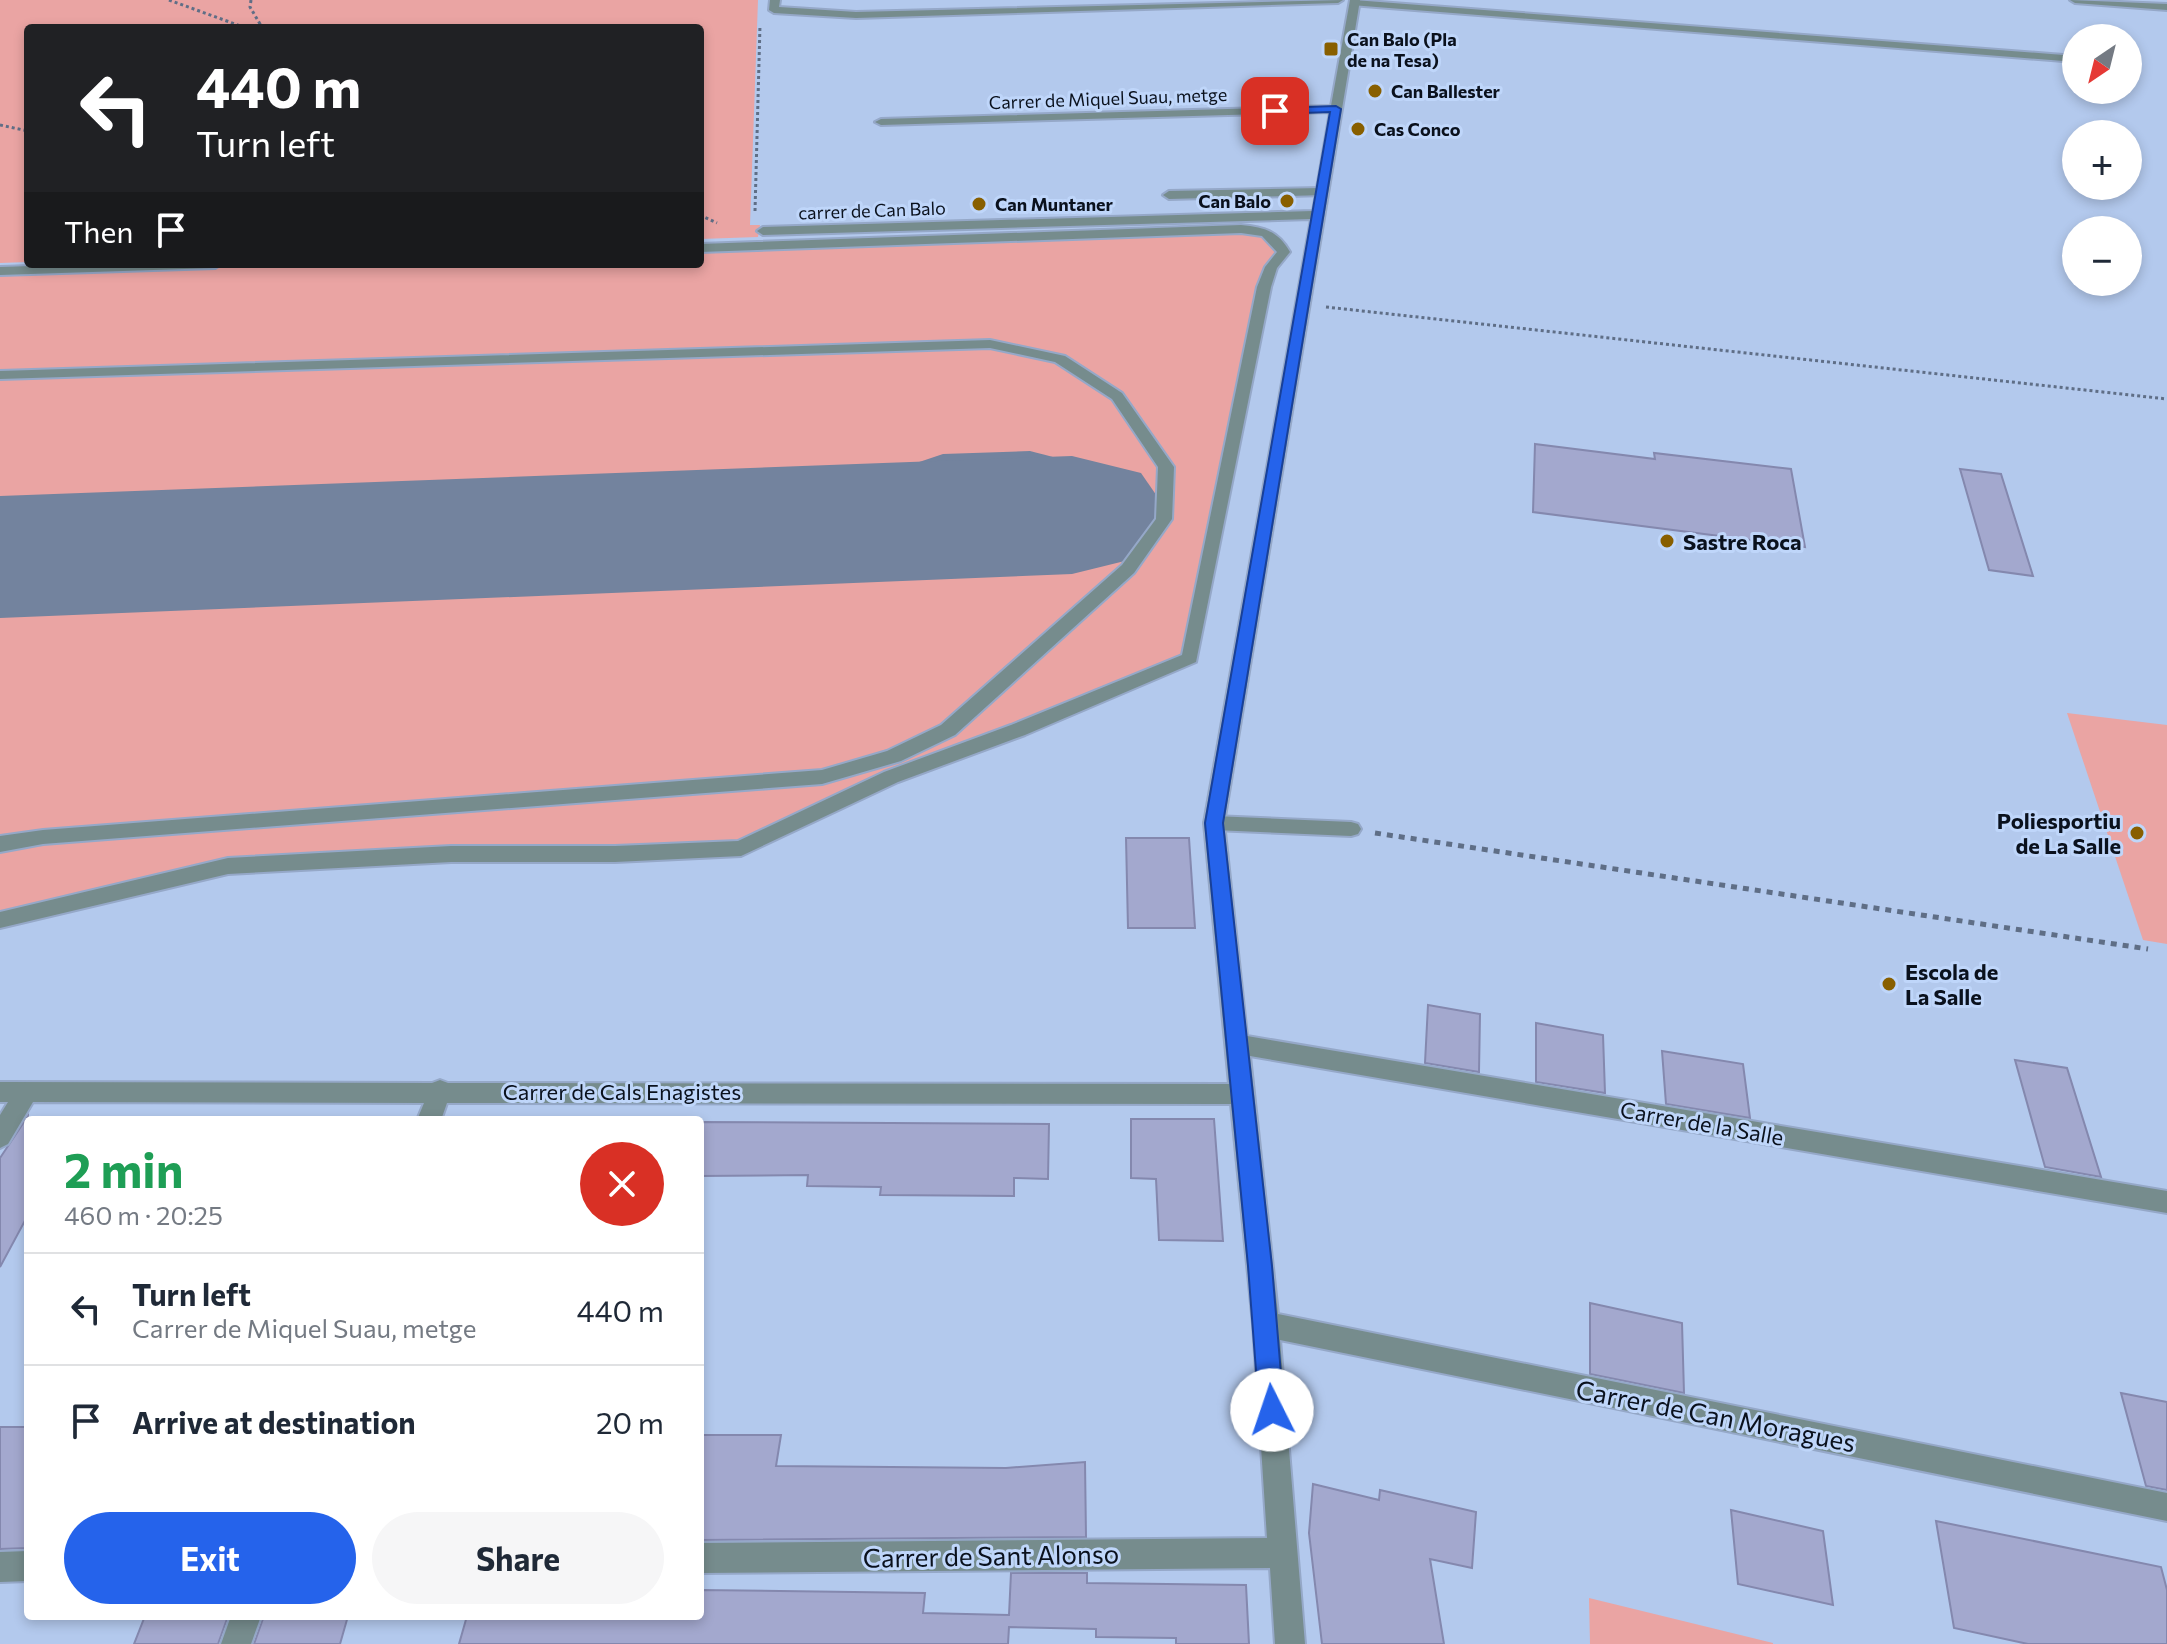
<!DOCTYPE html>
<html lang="en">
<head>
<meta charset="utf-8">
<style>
  body { margin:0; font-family:Commissioner,sans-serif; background:#f6f6f7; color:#1f2937; height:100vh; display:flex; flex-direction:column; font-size:30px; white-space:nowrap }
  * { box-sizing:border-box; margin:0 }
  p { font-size:26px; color:#747a83 }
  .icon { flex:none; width:44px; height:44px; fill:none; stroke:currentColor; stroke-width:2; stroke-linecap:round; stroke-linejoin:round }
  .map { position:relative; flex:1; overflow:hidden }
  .details { position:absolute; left:24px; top:1116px; width:680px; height:504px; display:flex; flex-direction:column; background:#fff; border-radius:8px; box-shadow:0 4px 12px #0003 }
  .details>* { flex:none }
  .top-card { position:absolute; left:24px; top:24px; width:680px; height:244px; border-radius:8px; box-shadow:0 4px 12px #0003; background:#202124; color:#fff; overflow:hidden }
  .needle { width:52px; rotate:215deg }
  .controls { position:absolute; left:2062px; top:24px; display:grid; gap:16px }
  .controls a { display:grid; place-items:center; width:80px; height:80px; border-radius:50%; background:#fff; box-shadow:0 4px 12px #0003; font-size:40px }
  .pin { position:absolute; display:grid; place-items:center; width:68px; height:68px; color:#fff; margin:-34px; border-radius:16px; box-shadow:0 4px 12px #0006 }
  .me { position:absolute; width:88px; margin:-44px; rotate:356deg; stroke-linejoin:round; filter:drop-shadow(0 0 6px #0008) }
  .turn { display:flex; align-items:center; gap:28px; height:168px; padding:0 40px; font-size:36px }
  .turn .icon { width:104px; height:104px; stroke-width:2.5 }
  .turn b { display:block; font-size:56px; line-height:68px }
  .then { display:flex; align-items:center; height:76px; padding:0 40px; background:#0003; gap:16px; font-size:30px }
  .round { display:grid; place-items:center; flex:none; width:84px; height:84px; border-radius:42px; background:#f6f6f7 }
  .overview { display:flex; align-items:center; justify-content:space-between; height:136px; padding:0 40px }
  h1 { font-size:48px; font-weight:700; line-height:60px; color:#1e9e55 }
  .action { display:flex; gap:16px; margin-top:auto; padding:16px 40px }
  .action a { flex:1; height:92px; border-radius:48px; background:#2563eb; color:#fff; font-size:32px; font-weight:700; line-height:92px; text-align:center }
  .action a+a { background:#f6f6f7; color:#1f2937 }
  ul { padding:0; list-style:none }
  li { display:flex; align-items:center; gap:24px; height:112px; padding:0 40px; border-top:2px solid #e0e1e3 }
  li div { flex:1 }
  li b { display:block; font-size:30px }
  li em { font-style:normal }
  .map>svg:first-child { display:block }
</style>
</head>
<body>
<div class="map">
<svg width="2167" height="1644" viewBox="0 0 2167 1644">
  <rect width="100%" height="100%" fill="#b3c9ed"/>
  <g fill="#eaa4a3">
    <polygon points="0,0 758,0 750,225 760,225 758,237 700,239 700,28 28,28 28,262 0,263"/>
    <polygon points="1241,229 1277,238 1276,262 1190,658 741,848 228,866 0,922 0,588 1084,542 1075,460 933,466 852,497 0,528 0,272 242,264 700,264 700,249"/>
    <polygon points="2067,713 2167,725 2167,944 2143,940"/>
    <polygon points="1589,1598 1773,1643 1773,1644 1590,1644"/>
  </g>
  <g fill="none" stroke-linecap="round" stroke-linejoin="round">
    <path fill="#73839e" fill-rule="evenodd" d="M1030,451C1072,462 1089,464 1106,506L1084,540L1069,550L1021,561L998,560L915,545L874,543L805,547L777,540L765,523L777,506L815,497L943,454ZM1018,497L1026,501L1028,506L1018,513L945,503L953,500Z"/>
    <polygon fill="#73839e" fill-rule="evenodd" points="1072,456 1141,473 1170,515 1141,557 1072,574 0,618 0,496"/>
  </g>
  <g fill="#a3a8ce" stroke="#8488ae" stroke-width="2">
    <polygon points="1535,444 1655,459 1654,453 1791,469 1805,547 1533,512"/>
    <polygon points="1960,469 2001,474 2033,576 1989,570"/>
    <polygon points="1126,838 1189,838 1195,928 1128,928"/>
    <polygon points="1428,1005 1480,1014 1479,1072 1425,1063"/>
    <polygon points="1536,1023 1603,1035 1605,1093 1536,1082"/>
    <polygon points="1662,1051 1743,1064 1750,1118 1666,1104"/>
    <polygon points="2015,1060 2067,1068 2101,1177 2045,1167"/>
    <polygon points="28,1116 28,1215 0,1267 0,1158"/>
    <polygon points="1131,1119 1214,1119 1223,1241 1159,1240 1156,1179 1131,1178"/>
    <polygon points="700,1122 1049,1124 1048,1179 1014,1178 1014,1196 880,1195 881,1187 807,1186 808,1175 700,1176"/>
    <polygon points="1590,1303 1682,1323 1684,1393 1590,1374"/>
    <polygon points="2121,1393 2167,1402 2167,1490 2146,1486"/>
    <polygon points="0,1427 28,1427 28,1548 0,1549"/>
    <polygon points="700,1435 781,1435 776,1466 1006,1468 1085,1462 1086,1537 700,1540"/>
    <polygon points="1313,1484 1379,1500 1380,1490 1476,1512 1472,1568 1430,1559 1444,1644 1322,1644 1309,1533"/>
    <polygon points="1731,1510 1823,1531 1833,1605 1738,1584"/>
    <polygon points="1936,1521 2161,1567 2167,1590 2167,1644 2028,1644 1954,1628"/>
    <polygon points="1011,1573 1087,1573 1087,1583 1246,1585 1249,1644 1176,1644 1176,1638 1096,1637 1096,1629 1009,1627 1008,1644 459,1644 467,1616 700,1616 700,1590 925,1593 923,1613 1009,1615"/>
    <polygon points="145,1616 228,1616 218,1644 134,1644"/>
    <polygon points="264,1616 348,1616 340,1644 254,1644"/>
  </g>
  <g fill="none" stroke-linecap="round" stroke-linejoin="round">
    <g stroke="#95a8c8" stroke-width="4">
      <g id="service">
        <polygon points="1354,0 2076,56 2076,62 1351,5"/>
        <polygon points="2128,60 2135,62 2135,66 2128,66"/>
        <polygon points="1321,188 1325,189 1325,195 1169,199 1163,195 1169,191"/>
        <path d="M1241,225C1264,227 1278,231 1290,252L1277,268L1271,287L1196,662L1025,735L898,782L741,856L615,862H451L228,874L0,928V912L228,858L451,846H615L738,841L884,772L1011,725L1182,655L1257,287L1265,267L1277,252L1262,236L1241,233L700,252V244Z"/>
        <polygon points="96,264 221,264 215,268 0,275 0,267"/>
        <polygon points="990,340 1065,356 1122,393 1174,467 1172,519 1134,573 955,735 901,761 822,784 43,844 0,852 0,836 43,830 822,770 887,751 941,725 1122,565 1156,519 1158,467 1112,399 1055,362 990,348 0,379 0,371"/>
        <polygon points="1214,816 1351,822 1358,824 1361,829 1358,834 1351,836 1214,830 1207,828 1204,823 1207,818"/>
      </g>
    </g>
    <g stroke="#95a8c8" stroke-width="4">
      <g id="minor">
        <polygon points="770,0 780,0 779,7 856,12 1343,0 1338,3 856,18 774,13 769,10"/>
        <polygon points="1350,0 1360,0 1224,823 1247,1036 2167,1191 2167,1213 1250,1056 1278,1314 2167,1493 2167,1521 1280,1340 1305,1644 1275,1644 1270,1568 700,1573 700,1543 1267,1538 1253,1324 1231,1104 447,1103 441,1120 417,1120 424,1103 33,1102 8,1144 0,1148 0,1115 8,1102 0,1102 0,1082 432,1083 440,1080 448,1083 1229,1084 1204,823 1311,219 763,235 757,231 763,227 1313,211 1330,112 881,125 875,122 881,119 1331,106"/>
        <polygon points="2070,0 2167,4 2167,10 2075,3"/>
        <polygon points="28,1551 28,1581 0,1582 0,1552"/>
        <polygon points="231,1616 261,1616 251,1644 221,1644"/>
      </g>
    </g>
    <g stroke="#5f6e86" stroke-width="3" stroke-dasharray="3 3" stroke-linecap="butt">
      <polyline points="169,0 246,28"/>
      <polyline points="251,0 250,7 260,24 256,28"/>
      <polyline points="0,125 28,131"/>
      <polyline points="755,211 760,25"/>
      <polyline points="700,215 717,223"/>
      <polyline points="1326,307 2167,399"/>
    </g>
    <polyline stroke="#5f6e86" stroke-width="5" stroke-dasharray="6 6" stroke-linecap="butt" points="1375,833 2148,949"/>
    <use href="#service" fill="#768c8d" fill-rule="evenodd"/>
    <use href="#minor" fill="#768c8d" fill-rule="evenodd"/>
  </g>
  <polygon fill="#2563eb" stroke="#184099" stroke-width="2" points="1336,106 1341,109 1223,823 1272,1266 1284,1410 1280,1418 1272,1422 1263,1418 1259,1410 1248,1266 1205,823 1330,112 1275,114 1270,111 1275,108"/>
  <g fill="#885f00" stroke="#bfd6fa" stroke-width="3">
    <rect x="1323" y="41" width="16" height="16" rx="4"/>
    <circle cx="1375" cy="91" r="8"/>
    <circle cx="1358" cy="129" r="8"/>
    <circle cx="1287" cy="201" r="8"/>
    <circle cx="979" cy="204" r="8"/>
    <circle cx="1667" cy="541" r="8"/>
    <circle cx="2137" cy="833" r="8"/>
    <circle cx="1889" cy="984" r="8"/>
  </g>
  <g text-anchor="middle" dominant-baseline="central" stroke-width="6" stroke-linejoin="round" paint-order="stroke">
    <g font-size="18" font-weight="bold" fill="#0a111d" stroke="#bfd6fa" text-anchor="start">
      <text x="1347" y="39">Can Balo (Pla<tspan x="1347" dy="21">de na Tesa)</tspan></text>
      <text x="1391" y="91">Can Ballester</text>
      <text x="1374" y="129">Cas Conco</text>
      <text x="1271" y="201" text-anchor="end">Can Balo</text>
      <text x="995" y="204">Can Muntaner</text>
    </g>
    <g font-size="18" fill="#0a111d" stroke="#bfd6fa">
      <text transform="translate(1108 98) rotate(-2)">Carrer de Miquel Suau, metge</text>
      <text transform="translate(872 210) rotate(-2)">carrer de Can Balo</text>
    </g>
    <g font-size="22" font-weight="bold" fill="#0a111d" stroke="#bfd6fa" text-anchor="start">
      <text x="1683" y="541">Sastre Roca</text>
      <text x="2121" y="820" text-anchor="end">Poliesportiu<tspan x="2121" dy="25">de La Salle</tspan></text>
      <text x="1905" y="971">Escola de<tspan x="1905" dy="25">La Salle</tspan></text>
    </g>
    <g font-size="22" fill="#0a111d" stroke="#bfd6fa">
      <text x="622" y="1091">Carrer de Cals Enagistes</text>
      <text transform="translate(1702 1123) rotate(10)">Carrer de la Salle</text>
    </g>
    <g font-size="26" fill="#0a111d" stroke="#bfd6fa">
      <text transform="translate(1716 1415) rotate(11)">Carrer de Can Moragues</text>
      <text transform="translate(991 1555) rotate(-1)">Carrer de Sant Alonso</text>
    </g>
  </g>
</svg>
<div class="controls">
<a><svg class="needle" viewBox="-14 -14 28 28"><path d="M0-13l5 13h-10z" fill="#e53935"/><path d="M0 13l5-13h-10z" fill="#747a83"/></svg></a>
<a>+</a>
<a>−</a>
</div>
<div class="pin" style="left:1275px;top:111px;background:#d93025"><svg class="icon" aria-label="arrive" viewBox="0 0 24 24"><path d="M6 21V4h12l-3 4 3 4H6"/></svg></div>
<svg class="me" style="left:1272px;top:1410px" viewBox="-20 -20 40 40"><circle r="19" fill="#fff"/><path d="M0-13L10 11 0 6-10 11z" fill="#2563eb"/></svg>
<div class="top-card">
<div class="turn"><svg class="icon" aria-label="left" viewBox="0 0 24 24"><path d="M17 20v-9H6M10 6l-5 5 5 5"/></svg><div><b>440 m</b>Turn left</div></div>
<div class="then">Then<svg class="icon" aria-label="arrive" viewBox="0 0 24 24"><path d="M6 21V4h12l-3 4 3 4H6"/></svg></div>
</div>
<section class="details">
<div class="overview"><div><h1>2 min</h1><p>460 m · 20:25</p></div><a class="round" style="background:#d93025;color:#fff"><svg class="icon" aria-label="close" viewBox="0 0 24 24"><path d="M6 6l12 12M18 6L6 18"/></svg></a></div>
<ul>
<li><svg class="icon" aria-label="left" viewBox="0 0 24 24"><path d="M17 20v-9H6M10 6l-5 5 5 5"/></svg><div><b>Turn left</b><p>Carrer de Miquel Suau, metge</p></div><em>440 m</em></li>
<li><svg class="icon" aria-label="arrive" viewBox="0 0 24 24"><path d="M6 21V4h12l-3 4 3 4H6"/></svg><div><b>Arrive at destination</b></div><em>20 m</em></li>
</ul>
<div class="action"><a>Exit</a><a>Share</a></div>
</section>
</div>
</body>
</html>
